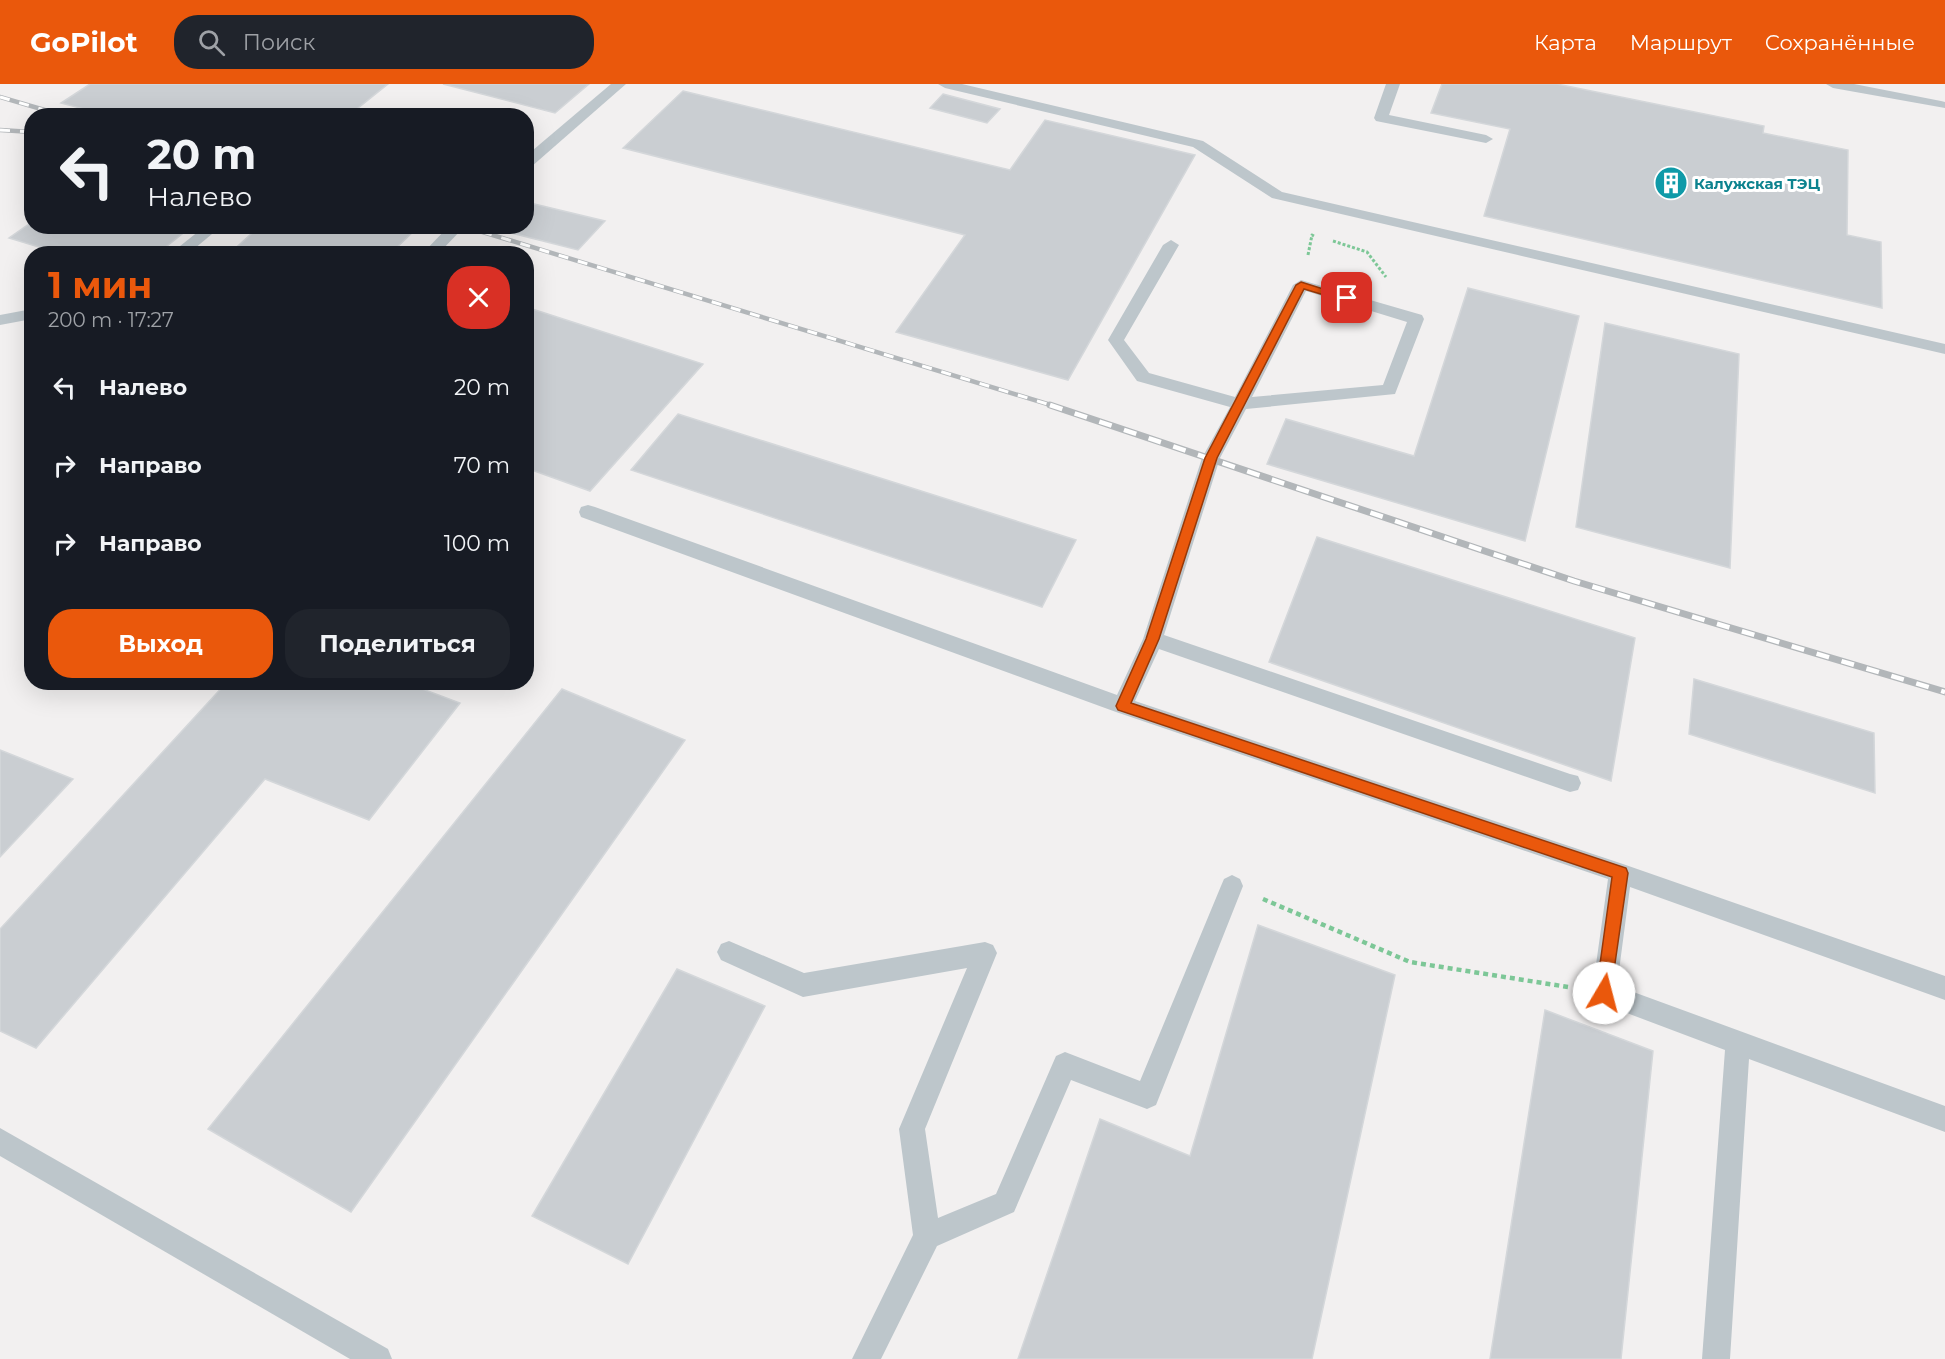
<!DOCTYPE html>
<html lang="ru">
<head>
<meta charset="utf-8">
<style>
  body { margin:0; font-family:Montserrat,sans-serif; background:#20242c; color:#f1f3f6; height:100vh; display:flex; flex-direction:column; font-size:22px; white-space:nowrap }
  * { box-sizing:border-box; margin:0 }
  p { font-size:20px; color:#9ea1a6 }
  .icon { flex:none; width:33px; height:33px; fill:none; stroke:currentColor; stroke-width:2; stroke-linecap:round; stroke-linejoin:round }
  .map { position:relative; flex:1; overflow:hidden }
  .side { position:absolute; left:24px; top:162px; width:510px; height:444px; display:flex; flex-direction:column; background:#171b24; border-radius:24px; box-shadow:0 6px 24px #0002 }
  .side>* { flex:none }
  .top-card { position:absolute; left:24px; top:24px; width:510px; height:126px; border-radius:24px; box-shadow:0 6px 24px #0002; background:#171b24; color:#f1f3f6; overflow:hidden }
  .pin { position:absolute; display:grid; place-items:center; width:51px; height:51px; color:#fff; margin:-26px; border-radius:12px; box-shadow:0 3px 9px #0006 }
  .me { position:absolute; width:66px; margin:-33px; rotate:8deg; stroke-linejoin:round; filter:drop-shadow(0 0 4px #0008) }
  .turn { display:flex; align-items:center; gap:21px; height:126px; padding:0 24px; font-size:27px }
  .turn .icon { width:78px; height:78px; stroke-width:2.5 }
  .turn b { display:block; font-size:42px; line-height:51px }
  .round { display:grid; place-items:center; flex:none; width:63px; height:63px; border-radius:24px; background:#20242c }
  .head { display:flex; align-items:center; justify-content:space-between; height:102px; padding:0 24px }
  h1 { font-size:36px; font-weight:700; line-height:45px; color:#ea580c }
  .action { display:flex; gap:12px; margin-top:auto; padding:12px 24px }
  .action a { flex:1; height:69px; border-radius:24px; background:#ea580c; color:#fff; font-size:24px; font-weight:700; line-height:69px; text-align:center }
  .action a+a { background:#20242c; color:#f1f3f6 }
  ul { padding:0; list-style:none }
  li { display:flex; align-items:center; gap:18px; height:78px; padding:0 24px }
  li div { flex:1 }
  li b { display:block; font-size:22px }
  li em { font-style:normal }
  header { display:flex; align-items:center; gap:36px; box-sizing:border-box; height:84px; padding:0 30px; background:#ea580c; color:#fff }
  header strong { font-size:28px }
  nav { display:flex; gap:33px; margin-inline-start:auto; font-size:21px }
  .search { width:420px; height:54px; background:#20242c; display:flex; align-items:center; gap:15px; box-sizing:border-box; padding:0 21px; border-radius:24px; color:#9ea1a6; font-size:22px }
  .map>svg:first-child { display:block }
</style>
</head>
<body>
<header>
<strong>GoPilot</strong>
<div class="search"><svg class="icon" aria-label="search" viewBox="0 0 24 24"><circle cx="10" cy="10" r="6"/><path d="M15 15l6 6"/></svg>Поиск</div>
<nav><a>Карта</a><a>Маршрут</a><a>Сохранённые</a></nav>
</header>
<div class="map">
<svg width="1945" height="1275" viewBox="0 0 1945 1275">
  <rect width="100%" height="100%" fill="#f2f0f0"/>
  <g fill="#caced2" stroke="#d4d7da" stroke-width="1.5">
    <polygon points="90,0 388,0 348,32 110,32 61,19"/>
    <polygon points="443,0 589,0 555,29"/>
    <polygon points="1442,0 1557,0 1764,42 1763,49 1848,66 1847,151 1881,158 1882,224 1484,132 1510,45 1431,29"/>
    <polygon points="683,7 1010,86 1045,36 1195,71 1068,296 896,248 965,151 623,64"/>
    <polygon points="943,10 1000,25 987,39 930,24"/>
    <polygon points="526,118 605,137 578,166 488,143 526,142"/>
    <polygon points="32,138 32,142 192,142 157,170 62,170 9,154"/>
    <polygon points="260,142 400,142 415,146 390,170 229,170"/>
    <polygon points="1468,204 1579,232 1525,457 1267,380 1286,335 1414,372"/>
    <polygon points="526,223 703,280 590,407 526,384"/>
    <polygon points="1605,239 1739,270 1730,484 1576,443"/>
    <polygon points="678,330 1076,456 1042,523 631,386"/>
    <polygon points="1317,453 1635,554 1611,697 1269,578"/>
    <polygon points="1694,595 1874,649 1875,709 1689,650"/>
    <polygon points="227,598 404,598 460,619 369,736 265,695 36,964 0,947 0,845"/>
    <polygon points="562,605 685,656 351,1128 208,1045"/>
    <polygon points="0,666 73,695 0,773"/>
    <polygon points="1258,841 1395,891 1312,1275 1018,1275 1100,1035 1190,1072"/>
    <polygon points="677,885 765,922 628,1180 532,1132"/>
    <polygon points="1545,926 1653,967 1621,1275 1490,1275"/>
  </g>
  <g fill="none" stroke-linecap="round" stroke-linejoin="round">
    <g stroke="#7dc797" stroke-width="3" stroke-dasharray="3 2" stroke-linecap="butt">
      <polyline points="1333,157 1367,168 1386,193"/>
      <polyline points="1308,171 1312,151 1314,152"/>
    </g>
    <polyline stroke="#7dc797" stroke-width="4.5" stroke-dasharray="5 4" stroke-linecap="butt" points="1263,815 1410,878 1568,903"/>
    <g fill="#bdc6cb" fill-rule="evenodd">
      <polygon points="611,0 626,0 531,83 526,84 526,72"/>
      <polygon points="938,0 962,0 1203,57 1282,108 1945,260 1945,270 1272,114 1193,63 945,4"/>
      <polygon points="1386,0 1400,0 1389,31 1486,51 1493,55 1486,59 1376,37 1374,34"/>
      <polygon points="1826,0 1854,0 1941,17 1945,18 1945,24 1833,4"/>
      <polygon points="449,142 465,142 438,170 422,170"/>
      <polygon points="204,145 212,150 188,170 170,170 199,147"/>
      <path d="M1171,156L1179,161L1124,256L1149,289L1235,313L1293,201L1301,196L1422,231L1424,235L1395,310L1246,325L1220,374L1164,551L1570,690L1578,692L1581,699L1578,706L1570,708L1159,565L1135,617L1620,779L1945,892V916L1630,803L1617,902L1945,1022V1048L1749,975L1730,1275H1702L1725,966L1595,917L1592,909L1608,795L1116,628L581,433L579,428L581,423L588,421L595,423L1117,611L1143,555L1202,374L1230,323L1137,297L1108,256L1163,161ZM1306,207L1407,238L1383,301L1252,313Z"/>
      <polygon points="32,225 32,235 0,241 0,231"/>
      <polygon points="1232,791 1240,795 1243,802 1156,1021 1147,1025 1071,996 1014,1128 937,1162 881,1275 852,1275 913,1151 899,1045 967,884 803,913 721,876 717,868 721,860 729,857 804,889 985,858 993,861 997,869 925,1045 938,1134 996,1110 1056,972 1065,968 1140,997 1221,802 1224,795"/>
      <polygon points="0,1044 388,1265 392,1275 350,1275 0,1072"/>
    </g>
    <g stroke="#b2b6b9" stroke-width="4.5">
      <g id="rail-far1">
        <polyline points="0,13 65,32"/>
        <polyline points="0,46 32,48"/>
        <polyline points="463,142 1054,322"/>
      </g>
    </g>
    <g stroke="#b2b6b9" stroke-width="7">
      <polyline id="rail" points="1050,321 1574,497 1945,608"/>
    </g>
    <use href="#rail-far1" stroke="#fff" stroke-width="3" stroke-dasharray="10" stroke-linecap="butt"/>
    <use href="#rail" stroke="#fff" stroke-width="4.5" stroke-dasharray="13" stroke-linecap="butt"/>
  </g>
  <polygon fill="#ea580c" stroke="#983908" stroke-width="1.5" points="1301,198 1352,214 1347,218 1304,205 1217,374 1159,555 1131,619 1626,784 1628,789 1610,914 1604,917 1599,914 1596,909 1612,793 1118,626 1116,622 1146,555 1205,374 1296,201"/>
  <defs>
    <g id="building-disc" transform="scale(1.725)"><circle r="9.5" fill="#0f9aa8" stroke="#fff"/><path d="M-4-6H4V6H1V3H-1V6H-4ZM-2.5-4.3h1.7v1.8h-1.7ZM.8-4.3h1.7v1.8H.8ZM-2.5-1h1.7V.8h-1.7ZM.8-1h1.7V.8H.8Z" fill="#fff"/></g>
  </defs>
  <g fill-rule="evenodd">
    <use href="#building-disc" x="1671" y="99"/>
  </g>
  <g text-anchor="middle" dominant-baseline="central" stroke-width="6" stroke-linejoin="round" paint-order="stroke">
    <g font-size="15" font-weight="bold" fill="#0d838f" stroke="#fff" text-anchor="start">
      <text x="1694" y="99">Калужская ТЭЦ</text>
    </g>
  </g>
</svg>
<div class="pin" style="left:1347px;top:214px;background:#d93025"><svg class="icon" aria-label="arrive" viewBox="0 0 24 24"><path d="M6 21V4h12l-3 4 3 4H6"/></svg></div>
<svg class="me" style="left:1604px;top:909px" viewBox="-20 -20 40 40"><circle r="19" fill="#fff"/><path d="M0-13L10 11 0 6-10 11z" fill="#ea580c"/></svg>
<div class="top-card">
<div class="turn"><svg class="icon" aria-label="left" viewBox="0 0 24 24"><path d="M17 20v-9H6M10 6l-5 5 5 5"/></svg><div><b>20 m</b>Налево</div></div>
</div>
<section class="side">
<div class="head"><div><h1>1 мин</h1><p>200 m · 17:27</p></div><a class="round" style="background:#d93025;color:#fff"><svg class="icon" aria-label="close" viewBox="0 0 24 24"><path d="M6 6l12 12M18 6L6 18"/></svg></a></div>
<ul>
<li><svg class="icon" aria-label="left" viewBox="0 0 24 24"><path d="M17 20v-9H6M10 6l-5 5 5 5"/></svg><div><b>Налево</b></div><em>20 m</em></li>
<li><svg class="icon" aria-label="right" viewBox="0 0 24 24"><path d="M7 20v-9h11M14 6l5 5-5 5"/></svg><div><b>Направо</b></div><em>70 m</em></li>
<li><svg class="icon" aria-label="right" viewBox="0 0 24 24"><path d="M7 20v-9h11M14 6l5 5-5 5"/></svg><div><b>Направо</b></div><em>100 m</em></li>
</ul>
<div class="action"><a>Выход</a><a>Поделиться</a></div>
</section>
</div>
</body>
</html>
